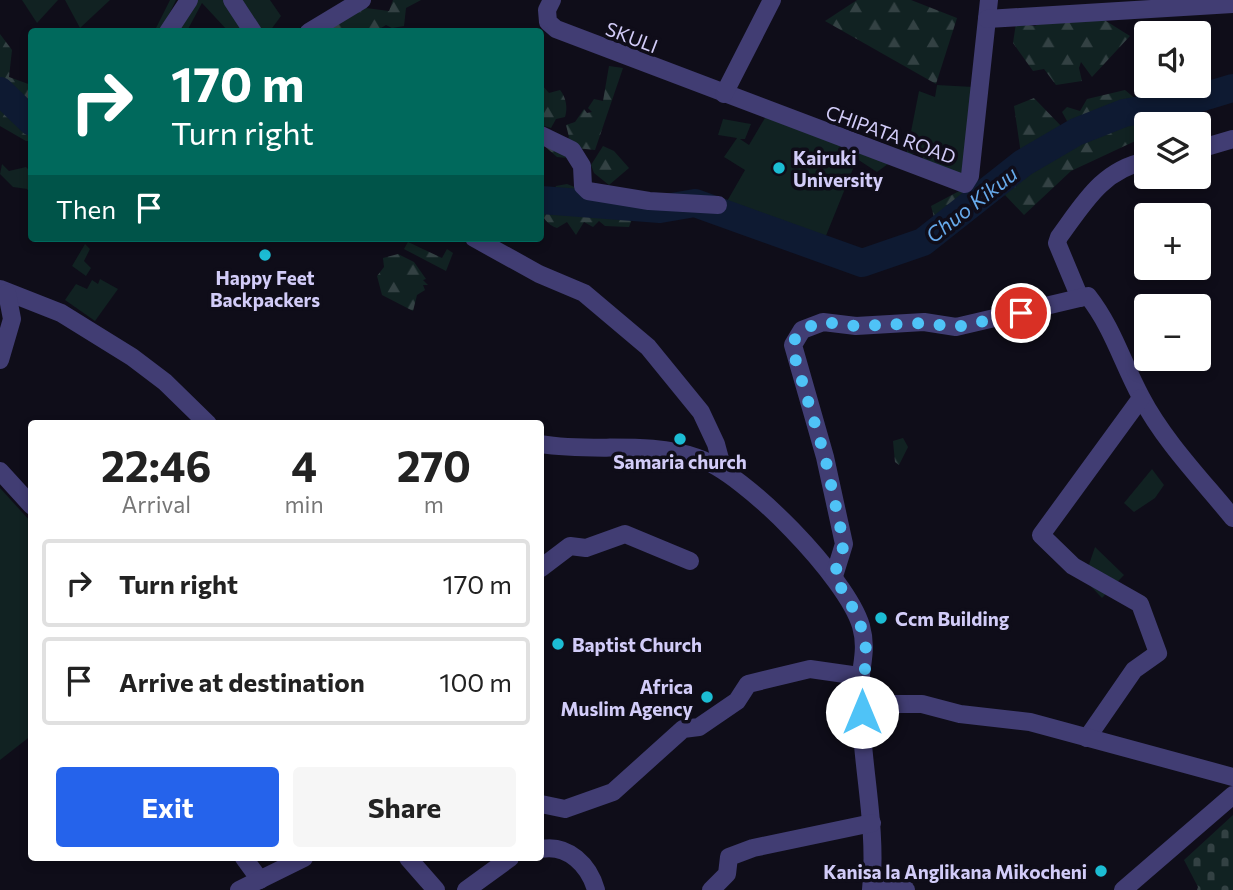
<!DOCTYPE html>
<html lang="en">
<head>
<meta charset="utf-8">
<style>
  body { margin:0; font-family:Commissioner,sans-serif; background:#f6f6f6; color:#222; height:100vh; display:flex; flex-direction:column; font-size:26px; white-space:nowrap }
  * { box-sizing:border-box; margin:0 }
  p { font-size:23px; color:#767676 }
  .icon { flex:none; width:38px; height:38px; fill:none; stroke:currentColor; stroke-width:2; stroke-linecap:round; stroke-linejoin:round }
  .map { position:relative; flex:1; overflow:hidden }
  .details { position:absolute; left:28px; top:420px; width:516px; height:441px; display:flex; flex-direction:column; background:#fff; border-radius:7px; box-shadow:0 4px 10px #0003 }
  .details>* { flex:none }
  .hud { position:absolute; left:28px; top:28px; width:516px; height:214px; border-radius:7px; box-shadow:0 4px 10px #0003; background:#00695c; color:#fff; overflow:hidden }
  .controls { position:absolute; left:1134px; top:21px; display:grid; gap:14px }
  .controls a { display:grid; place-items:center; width:77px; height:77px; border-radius:7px; background:#fff; box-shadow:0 4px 10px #0003; font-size:35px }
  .pin { position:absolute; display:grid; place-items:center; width:60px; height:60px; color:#fff; margin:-30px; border:4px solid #fff; border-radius:50%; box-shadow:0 2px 7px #0007 }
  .me { position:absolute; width:77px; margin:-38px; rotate:0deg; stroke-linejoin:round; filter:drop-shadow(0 0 5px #0008) }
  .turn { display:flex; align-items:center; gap:24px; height:147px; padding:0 28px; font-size:32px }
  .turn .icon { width:91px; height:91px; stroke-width:2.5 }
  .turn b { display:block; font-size:49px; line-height:60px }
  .then { display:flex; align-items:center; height:66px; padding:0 28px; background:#0003; gap:14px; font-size:26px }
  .eta { display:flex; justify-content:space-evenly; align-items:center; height:119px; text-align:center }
  .eta b { font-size:42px; font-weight:700; line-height:49px }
  .button { display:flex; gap:14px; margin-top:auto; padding:14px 28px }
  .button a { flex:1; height:80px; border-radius:7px; background:#2563eb; color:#fff; font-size:28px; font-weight:700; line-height:80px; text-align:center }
  .button a+a { background:#f6f6f6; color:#222 }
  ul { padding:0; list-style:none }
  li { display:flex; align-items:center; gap:21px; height:88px; margin:0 14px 10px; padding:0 14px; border:4px solid #e0e0e0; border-radius:7px }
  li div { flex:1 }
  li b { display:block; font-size:26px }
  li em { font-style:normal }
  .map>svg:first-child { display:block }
</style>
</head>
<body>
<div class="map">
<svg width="1233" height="890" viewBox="0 0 1233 890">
  <defs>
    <pattern id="forest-firs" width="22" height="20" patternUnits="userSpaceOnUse" patternTransform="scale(1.75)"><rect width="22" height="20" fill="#122"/><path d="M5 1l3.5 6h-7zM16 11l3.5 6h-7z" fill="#334143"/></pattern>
    <pattern id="cemetery-stones" width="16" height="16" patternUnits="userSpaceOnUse" patternTransform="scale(1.75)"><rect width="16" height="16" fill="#122"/><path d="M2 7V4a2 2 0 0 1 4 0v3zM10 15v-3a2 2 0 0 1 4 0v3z" fill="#334143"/></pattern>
  </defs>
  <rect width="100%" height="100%" fill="#0f0d19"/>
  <g fill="#122">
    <polygon points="22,0 58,0 37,23"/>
    <polygon points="65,0 110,0 80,28"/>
    <polygon points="170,0 176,0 161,31 154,32"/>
    <polygon points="195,0 227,0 250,31 228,31 202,3 187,31 176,32"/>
    <polygon points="240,0 270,0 281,16 270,31 257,31"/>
    <polygon points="937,85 974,87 964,179 921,165 925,149 906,157 919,91 935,97"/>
    <polygon points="769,111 888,164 877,172 857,159 821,248 722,210 745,170 724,157 737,138 718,135 723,119 751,124 745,139 740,139 749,145"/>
    <polygon points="2,164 9,171 26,167 31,172 31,194 27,189 13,187 0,174"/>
    <polygon points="85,244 90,249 84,261 91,268 86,276 72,266"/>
    <polygon points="100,279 118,289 95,321 65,300 76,284 87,289 92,280 98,284"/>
    <polygon points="1152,469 1164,485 1155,498 1134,512 1124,503"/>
    <polygon points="0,488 31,522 32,735 0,760"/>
    <polygon points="1095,547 1124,575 1102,598 1084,579"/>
  </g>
  <g fill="url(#forest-firs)">
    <polygon points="393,0 421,0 406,8 404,26 392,28 386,25 376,31 324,32 358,7 389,11"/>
    <polygon points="857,0 911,0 957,18 936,84 825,21"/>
    <polygon points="1066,6 1098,16 1130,36 1092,77 1081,62 1079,68 1082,81 1056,85 1044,69 1033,71 1013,43 1016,23 1035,26"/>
    <polygon points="0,34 12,50 9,77 31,85 31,141 26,141 0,126"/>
    <polygon points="609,66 623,68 595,150 576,148 568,158 557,157 541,143 566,142 569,137 566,125 575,122 584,109 587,113 592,112 588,108 594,99 603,101"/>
    <path d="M541,84L549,93L560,90C566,97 568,108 565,117L556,119L551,128L541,125Z"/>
    <polygon points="1125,90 1143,105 1191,91 1200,112 1172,124 1146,124 1146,136 1071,171 1024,215 1005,195 950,235 938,234 918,252 892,250 934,217 931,206 980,180 1003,193 1012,183 1007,181 1021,154 1014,106 1034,98 1066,131 1072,130 1062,112 1067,107 1080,111 1087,99"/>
    <polygon points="603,146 614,151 629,168 609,185 594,173 591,165"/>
    <path d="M596,183L646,209L635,211L629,227L605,226L599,221L593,227L584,222L576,235L567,222L557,228C548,225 541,217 541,208L549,206L541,202V193L552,196L556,186L567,184L582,190Z"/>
    <polygon points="408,242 442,258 447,249 453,253 446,271 404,249"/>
    <polygon points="398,254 414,262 426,279 423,280 428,285 423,285 425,290 417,295 413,311 382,295 377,276 384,267 383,258"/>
    <polygon points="903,438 908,447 899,465 895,462 893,441"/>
  </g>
  <polygon fill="url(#cemetery-stones)" points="1233,815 1233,890 1197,890 1198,887 1184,860"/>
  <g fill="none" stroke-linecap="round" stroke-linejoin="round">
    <g stroke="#0e1a32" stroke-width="28">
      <polyline points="0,91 32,122"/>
      <polyline points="541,200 660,209 695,203 862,263 923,242 1023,163 1076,132 1124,113 1186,102 1233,88"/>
    </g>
    <g stroke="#413d73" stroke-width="18">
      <polyline points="232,0 253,32"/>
      <polyline points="552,0 547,10 548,22 556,29 965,184 970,176 989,0"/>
      <polyline points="987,19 1233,4"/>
      <polyline points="168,32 189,0"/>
      <polyline points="309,32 362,0"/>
      <polyline points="724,94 772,0"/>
      <polyline points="541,135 572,150 582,166 583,186 588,191 649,201 718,205"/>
      <polyline points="1199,149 1233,139"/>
      <polyline points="474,238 539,274 584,293 648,347 701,412 716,444 723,470"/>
      <polyline points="0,289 61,313 132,357 165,382 208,424"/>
      <path d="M1080,298L1057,243L1059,237C1084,203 1102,170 1146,161"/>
      <polyline points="0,360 12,319 7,293"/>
      <path d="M541,444C593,453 647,440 698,458C745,473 847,578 861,626C868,651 860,666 860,689C859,756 878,822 871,890"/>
      <polyline points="0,471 32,506"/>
      <polyline points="541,568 570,546 586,548 625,534 690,561"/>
      <path d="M834,576L844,544L825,457L793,345L802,330L823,322L856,326L924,322L956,327L1088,296C1113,328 1122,362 1141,397C1164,441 1202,480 1233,518"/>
      <polyline points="1087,738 1134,670 1158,653 1140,604 1073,566 1041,535 1141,398"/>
      <polyline points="541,804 565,809 613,792 683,729 699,727 737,701 748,684 810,669 852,675 860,688 879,704 922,704 960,714 1030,722 1233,777"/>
      <path d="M541,849C568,844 589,865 596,890"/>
      <polyline points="244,858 260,880"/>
      <polyline points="408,858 436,890"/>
      <polyline points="873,878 906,890"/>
      <polyline points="239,890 304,858"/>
      <polyline points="466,890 510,858"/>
      <polyline points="711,890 727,874 729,857 753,848 872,823"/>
      <polyline points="1123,890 1233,795"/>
    </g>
  </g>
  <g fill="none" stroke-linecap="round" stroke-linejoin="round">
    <path stroke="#4fc3f7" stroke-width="12" stroke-dasharray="0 21.6" d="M862,712C860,691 865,677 866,657C867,627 849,601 834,576L844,544L825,457L795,358L793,345L796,336L811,326L823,322L856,326L924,323L956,327L1021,313"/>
  </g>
  <g fill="#1cbdd4" stroke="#0f0d19" stroke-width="2.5">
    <circle cx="779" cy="168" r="7"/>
    <circle cx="265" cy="255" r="7"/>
    <circle cx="680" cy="439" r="7"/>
    <circle cx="881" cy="618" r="7"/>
    <circle cx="558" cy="644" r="7"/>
    <circle cx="707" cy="697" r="7"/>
    <circle cx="1101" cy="871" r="7"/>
  </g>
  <g text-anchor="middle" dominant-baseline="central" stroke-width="7" stroke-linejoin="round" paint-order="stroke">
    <g font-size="19" fill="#d2ccf8" stroke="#0f0d19">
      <text transform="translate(632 37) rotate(21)">SKULI</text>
      <text transform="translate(891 134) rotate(20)">CHIPATA ROAD</text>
    </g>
    <g font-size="19" font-weight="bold" fill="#d2ccf8" stroke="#0f0d19" text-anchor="start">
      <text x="793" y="157">Kairuki<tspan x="793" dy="22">University</tspan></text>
      <text x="265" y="277" text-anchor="middle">Happy Feet<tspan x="265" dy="22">Backpackers</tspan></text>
      <text x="680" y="461" text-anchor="middle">Samaria church</text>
      <text x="895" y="618">Ccm Building</text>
      <text x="572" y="644">Baptist Church</text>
      <text x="693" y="686" text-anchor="end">Africa<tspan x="693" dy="22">Muslim Agency</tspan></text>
      <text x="1087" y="871" text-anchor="end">Kanisa la Anglikana Mikocheni</text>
    </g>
    <g font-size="21" font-style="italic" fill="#67aaeb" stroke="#0f0d19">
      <text transform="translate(971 204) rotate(-38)">Chuo Kikuu</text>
    </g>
  </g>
</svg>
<div class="controls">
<a><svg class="icon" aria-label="sound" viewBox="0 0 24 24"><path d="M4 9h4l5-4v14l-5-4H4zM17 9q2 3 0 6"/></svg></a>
<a><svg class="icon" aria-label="layers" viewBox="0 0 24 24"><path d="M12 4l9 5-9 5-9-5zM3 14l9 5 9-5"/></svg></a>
<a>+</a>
<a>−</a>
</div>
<div class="pin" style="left:1021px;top:313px;background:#d93025"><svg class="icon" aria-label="arrive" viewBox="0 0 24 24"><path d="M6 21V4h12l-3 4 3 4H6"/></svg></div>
<svg class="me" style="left:862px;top:712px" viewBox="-20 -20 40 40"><circle r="19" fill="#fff"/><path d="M0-13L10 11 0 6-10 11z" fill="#4fc3f7"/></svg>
<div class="hud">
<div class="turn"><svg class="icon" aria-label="right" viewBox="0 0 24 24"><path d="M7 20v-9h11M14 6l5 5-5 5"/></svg><div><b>170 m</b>Turn right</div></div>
<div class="then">Then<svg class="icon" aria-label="arrive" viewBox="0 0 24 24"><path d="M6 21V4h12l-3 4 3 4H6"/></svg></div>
</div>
<section class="details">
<div class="eta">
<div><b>22:46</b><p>Arrival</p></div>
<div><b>4</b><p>min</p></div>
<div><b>270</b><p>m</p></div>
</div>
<ul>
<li><svg class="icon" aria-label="right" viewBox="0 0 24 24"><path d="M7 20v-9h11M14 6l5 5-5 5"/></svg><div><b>Turn right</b></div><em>170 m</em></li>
<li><svg class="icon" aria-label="arrive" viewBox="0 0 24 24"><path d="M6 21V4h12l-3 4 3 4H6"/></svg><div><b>Arrive at destination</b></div><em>100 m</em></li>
</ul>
<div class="button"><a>Exit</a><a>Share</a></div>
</section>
</div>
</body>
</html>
